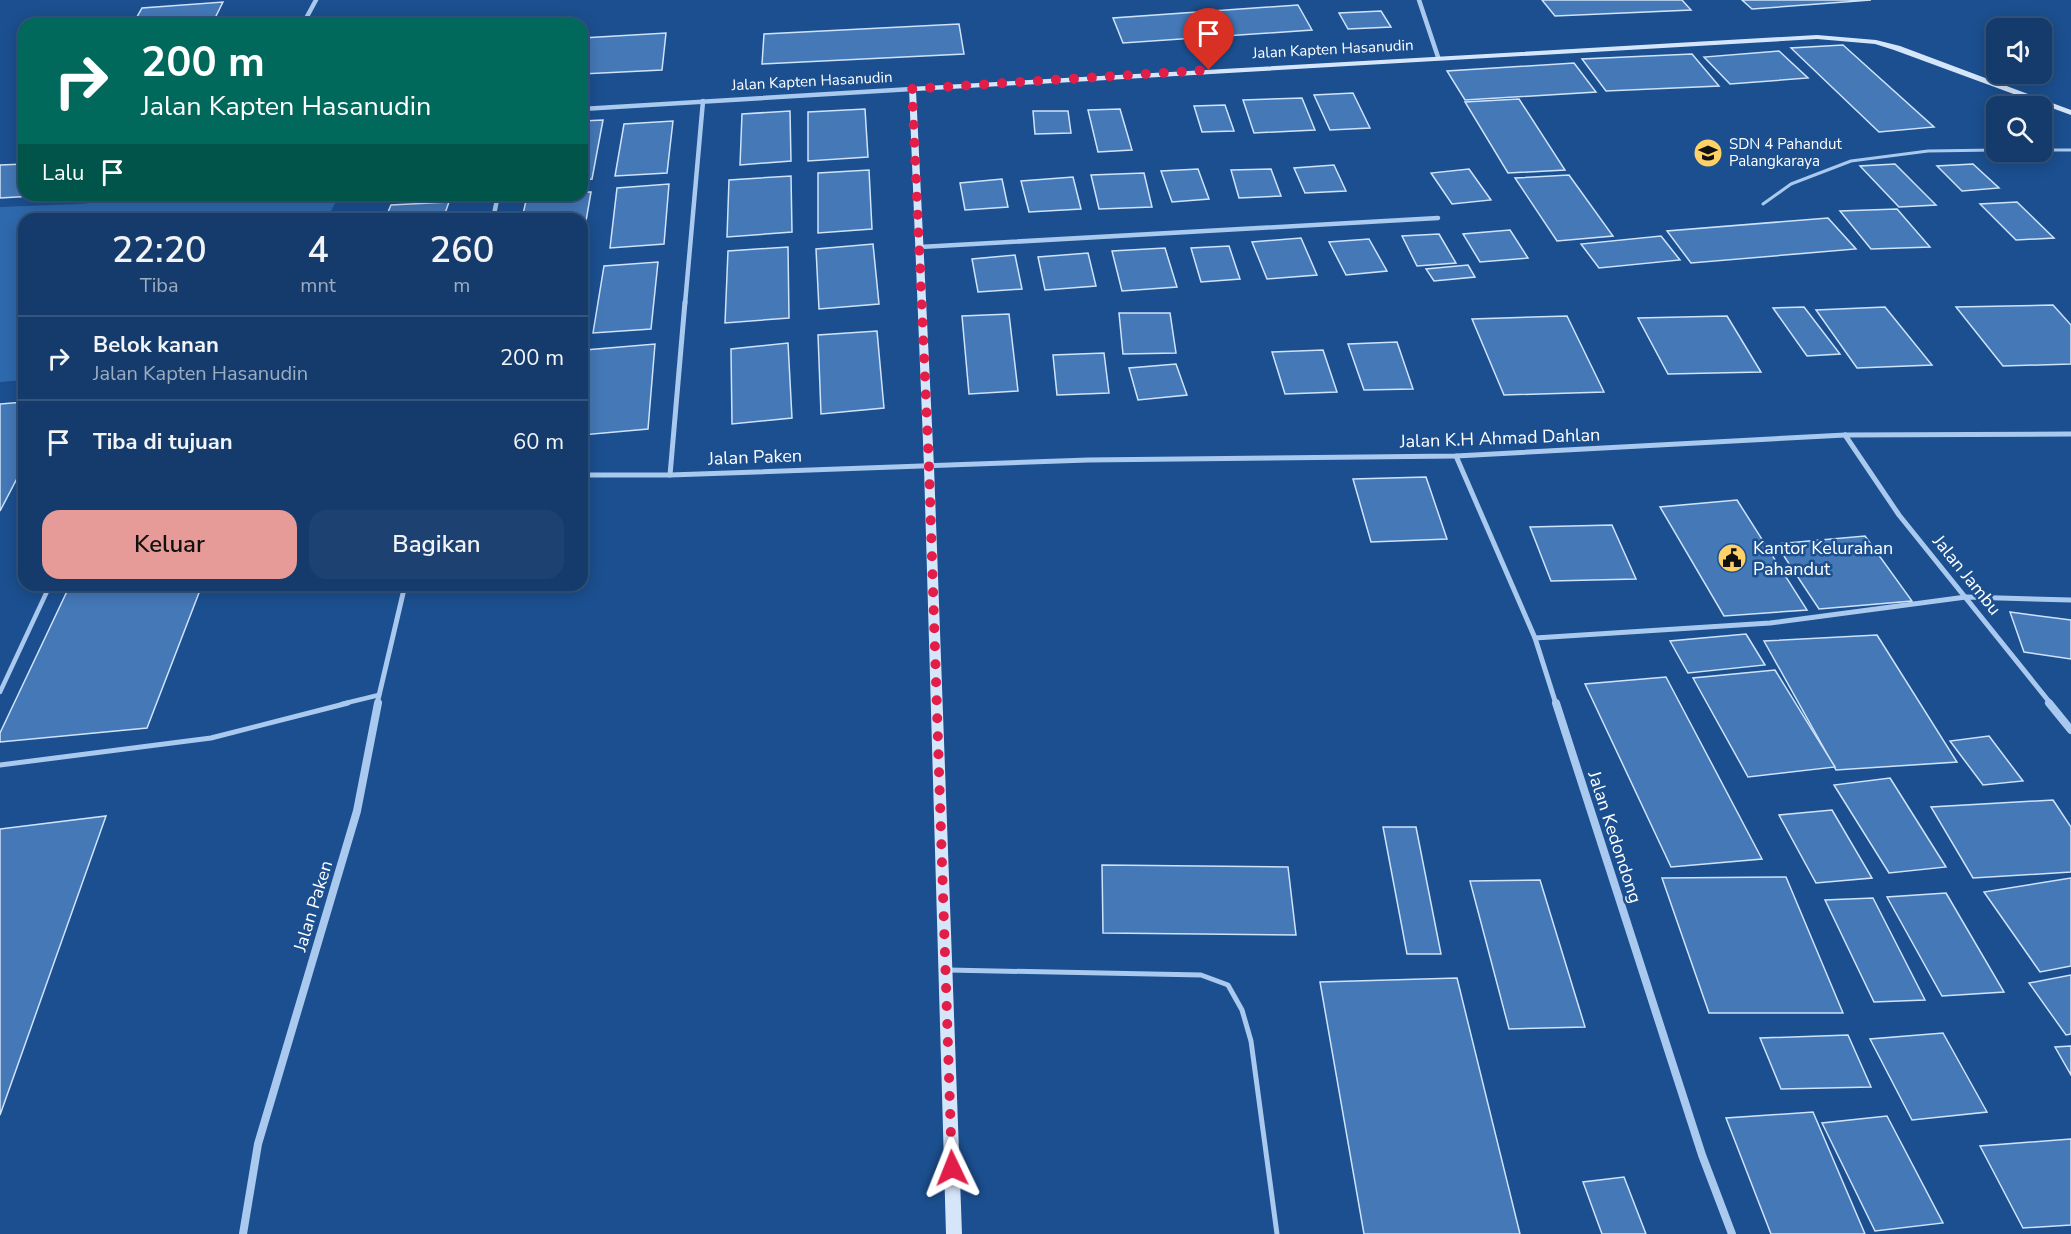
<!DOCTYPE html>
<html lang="id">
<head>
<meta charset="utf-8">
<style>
  body { margin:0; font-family:"Nunito Sans",sans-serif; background:#1d4271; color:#f1f3f6; height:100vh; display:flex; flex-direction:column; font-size:22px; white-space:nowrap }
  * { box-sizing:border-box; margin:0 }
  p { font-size:20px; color:#9dadc1 }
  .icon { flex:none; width:33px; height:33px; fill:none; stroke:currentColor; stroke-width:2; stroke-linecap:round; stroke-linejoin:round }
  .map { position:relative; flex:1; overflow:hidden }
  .panel { position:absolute; left:18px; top:213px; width:570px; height:378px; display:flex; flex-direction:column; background:#143b6b; border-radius:18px; box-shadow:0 3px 15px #0003,0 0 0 2px #33557e }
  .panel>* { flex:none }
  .top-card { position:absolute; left:18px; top:18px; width:570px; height:183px; border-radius:18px; box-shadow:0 3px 15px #0003,0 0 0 2px #33557e; background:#00695c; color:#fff; overflow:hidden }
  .controls { position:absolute; left:1986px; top:18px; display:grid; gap:12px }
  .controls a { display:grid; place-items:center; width:66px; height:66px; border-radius:12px; background:#143b6b; box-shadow:0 3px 15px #0003,0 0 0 2px #33557e; font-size:30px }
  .pin { position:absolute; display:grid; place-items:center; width:51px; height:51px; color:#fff; margin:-62px -26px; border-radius:50% 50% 50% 0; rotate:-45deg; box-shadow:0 0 6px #0007 }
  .pin .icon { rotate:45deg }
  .me { position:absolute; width:66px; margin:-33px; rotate:358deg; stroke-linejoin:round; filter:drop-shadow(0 0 4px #0008) }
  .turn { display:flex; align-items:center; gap:21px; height:126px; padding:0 24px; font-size:27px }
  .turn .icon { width:78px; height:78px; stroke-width:2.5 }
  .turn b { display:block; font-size:42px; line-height:51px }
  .then { display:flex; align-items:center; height:57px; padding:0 24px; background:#0003; gap:12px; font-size:22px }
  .eta { display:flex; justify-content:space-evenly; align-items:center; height:102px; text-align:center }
  .eta b { font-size:36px; font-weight:600; line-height:42px }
  .action { display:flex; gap:12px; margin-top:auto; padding:12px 24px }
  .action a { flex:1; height:69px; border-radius:18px; background:#e69b98; color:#111; font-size:24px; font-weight:600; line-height:69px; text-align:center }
  .action a+a { background:#1d4271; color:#f1f3f6 }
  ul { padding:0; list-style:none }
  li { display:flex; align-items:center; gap:18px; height:84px; padding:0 24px; border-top:2px solid #33557e }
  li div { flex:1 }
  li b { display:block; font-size:22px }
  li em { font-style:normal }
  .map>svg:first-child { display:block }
</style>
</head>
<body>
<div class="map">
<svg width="2071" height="1234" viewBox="0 0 2071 1234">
  <rect width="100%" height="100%" fill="#1b4f8f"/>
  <polygon fill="#2e69ad" points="173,195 339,195 327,219 24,219 24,380 0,382 0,207 80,204"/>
  <g fill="#4478b7" stroke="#cfe3fa" stroke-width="1.5">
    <polygon points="1542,0 1682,0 1691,10 1555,16"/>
    <polygon points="1742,0 1871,0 1752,9"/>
    <polygon points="223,2 215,18 133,24 142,8"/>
    <polygon points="1298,5 1312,30 1123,43 1113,18"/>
    <polygon points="1381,11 1391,27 1348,29 1339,13"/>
    <polygon points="959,24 964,54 762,64 764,34"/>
    <polygon points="666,33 662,70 582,74 582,38"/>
    <polygon points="1843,45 1934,127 1879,132 1791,48"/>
    <polygon points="1779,51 1808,78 1730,84 1704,57"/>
    <polygon points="1692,54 1719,86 1606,91 1582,59"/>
    <polygon points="1574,63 1596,92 1465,100 1447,71"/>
    <polygon points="1353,93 1370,128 1330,130 1314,95"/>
    <polygon points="1302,98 1315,130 1254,133 1243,100"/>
    <polygon points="1519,99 1565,170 1508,173 1465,102"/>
    <polygon points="1225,105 1234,131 1202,132 1194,106"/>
    <polygon points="865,109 868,157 808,161 808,112"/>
    <polygon points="1120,109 1132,150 1098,152 1088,110"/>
    <polygon points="790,111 791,161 740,165 742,114"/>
    <polygon points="1033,111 1068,111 1071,133 1035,134"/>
    <polygon points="603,120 592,179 582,180 582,121"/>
    <polygon points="673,121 667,173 615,176 624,124"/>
    <polygon points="24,164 24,195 51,195 0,198 0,165"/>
    <polygon points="1895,164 1936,205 1899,207 1860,166"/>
    <polygon points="1973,164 1999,188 1962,191 1937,166"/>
    <polygon points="1334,165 1346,191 1305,193 1294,168"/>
    <polygon points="1198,169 1209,199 1172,202 1161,171"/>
    <polygon points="1271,169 1281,196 1239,198 1231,170"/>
    <polygon points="1469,169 1491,200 1452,204 1431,173"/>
    <polygon points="869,170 872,229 818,233 818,173"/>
    <polygon points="1144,173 1152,207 1099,209 1091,175"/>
    <polygon points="1569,175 1613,236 1557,241 1515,178"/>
    <polygon points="791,176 792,232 727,237 729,180"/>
    <polygon points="1073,177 1081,209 1029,212 1021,181"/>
    <polygon points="1002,179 1008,207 965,210 960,183"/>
    <polygon points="669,184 664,244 610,248 617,188"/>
    <polygon points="582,192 591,192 582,244 582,219 522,219 527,196 582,195"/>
    <polygon points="449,202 443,219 385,219 391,205"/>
    <polygon points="2017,202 2054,238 2016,240 1980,204"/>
    <polygon points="1897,209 1930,247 1871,249 1840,211"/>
    <polygon points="1828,218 1856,249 1691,263 1667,231"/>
    <polygon points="1510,230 1528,258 1480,262 1463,234"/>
    <polygon points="1439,234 1456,263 1417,266 1402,236"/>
    <polygon points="1661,236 1680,260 1599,268 1581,244"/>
    <polygon points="1301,238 1317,275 1267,279 1252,242"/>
    <polygon points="1369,239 1387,271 1346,275 1329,242"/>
    <polygon points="873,244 879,304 819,309 816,249"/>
    <polygon points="1229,246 1240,279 1201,282 1191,248"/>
    <polygon points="788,247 789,318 725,323 728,251"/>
    <polygon points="1165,248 1177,287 1122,291 1112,251"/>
    <polygon points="1088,253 1096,286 1045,290 1038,257"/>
    <polygon points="1015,255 1022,289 978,292 972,259"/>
    <polygon points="658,262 651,329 593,333 604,266"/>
    <polygon points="1468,265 1475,277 1434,281 1426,269"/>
    <polygon points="2053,305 2071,325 2071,364 2003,366 1956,307"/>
    <polygon points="1804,307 1840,354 1807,356 1773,308"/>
    <polygon points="1885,307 1932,365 1857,368 1816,310"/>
    <polygon points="1119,313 1170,313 1176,353 1123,354"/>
    <polygon points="1009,314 1018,391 969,394 962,316"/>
    <polygon points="1567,316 1604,392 1504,395 1472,319"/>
    <polygon points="1727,316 1761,372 1668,374 1638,318"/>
    <polygon points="877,331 884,408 821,414 818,335"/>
    <polygon points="1397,342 1413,389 1364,390 1348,344"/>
    <polygon points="788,343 792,418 732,424 731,349"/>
    <polygon points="655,344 648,429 582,435 582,377 585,350"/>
    <polygon points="1323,350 1337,392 1285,394 1272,352"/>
    <polygon points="1104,353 1109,393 1057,395 1053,355"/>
    <polygon points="1176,364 1187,395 1138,400 1129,368"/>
    <polygon points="24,402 24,465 0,511 0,404"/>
    <polygon points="1426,477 1447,539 1371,542 1353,479"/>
    <polygon points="1737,500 1807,610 1724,616 1660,507"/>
    <polygon points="1612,525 1636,579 1551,581 1530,527"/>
    <polygon points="1865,536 1912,601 1819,609 1776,544"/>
    <polygon points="70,585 202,585 147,728 0,742 0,733"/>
    <polygon points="2010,612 2071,620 2071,659 2024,652"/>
    <polygon points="1746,634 1765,665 1688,673 1670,641"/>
    <polygon points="1877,635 1957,762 1836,770 1764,641"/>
    <polygon points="1775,670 1835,767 1748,777 1693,678"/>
    <polygon points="1666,677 1762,859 1671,867 1585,684"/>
    <polygon points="1989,736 2023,781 1983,785 1950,741"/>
    <polygon points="1890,778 1946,867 1889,873 1834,785"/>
    <polygon points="2053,800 2071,827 2071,872 1973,878 1931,807"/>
    <polygon points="1832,810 1872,878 1816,883 1779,815"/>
    <polygon points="106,816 0,1115 0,829"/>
    <polygon points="1383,827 1416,827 1441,954 1407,954"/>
    <polygon points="1102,865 1288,867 1296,935 1103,933"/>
    <polygon points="1786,877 1843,1013 1709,1013 1662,878"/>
    <polygon points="2071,878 2071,966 2040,972 1984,892"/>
    <polygon points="1540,880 1585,1027 1509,1029 1470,881"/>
    <polygon points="1946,893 2004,992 1942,996 1887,897"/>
    <polygon points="1873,898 1925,1000 1874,1002 1825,900"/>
    <polygon points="2071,975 2071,1034 2066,1035 2029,983"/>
    <polygon points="1457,978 1520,1234 1364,1234 1320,982"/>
    <polygon points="1943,1033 1987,1112 1912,1120 1870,1039"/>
    <polygon points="1848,1035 1871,1087 1781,1089 1760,1038"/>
    <polygon points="2071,1046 2071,1075 2055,1047"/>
    <polygon points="1813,1112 1865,1234 1771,1234 1726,1118"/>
    <polygon points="1887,1116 1943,1223 1875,1231 1822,1123"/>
    <polygon points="2071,1139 2071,1225 2023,1228 1980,1146"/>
    <polygon points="1624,1177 1646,1234 1602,1234 1583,1182"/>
  </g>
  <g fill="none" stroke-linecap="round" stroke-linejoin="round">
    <g stroke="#a9c9ee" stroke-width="3">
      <polyline points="2042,150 2071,150"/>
      <polyline points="1763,204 1791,184 1851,161 1928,151 1996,150"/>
    </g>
    <g stroke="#a9c9ee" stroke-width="4.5">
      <polyline points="0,692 50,585"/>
      <polyline points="342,704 379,695"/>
    </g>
    <g stroke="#a9c9ee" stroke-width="5">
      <polyline points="0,765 211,738 348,703"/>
      <polyline points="948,970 1201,975 1228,985 1242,1010 1251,1041 1277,1234"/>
    </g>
    <g stroke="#a9c9ee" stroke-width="4.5">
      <polyline points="1419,0 1438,57"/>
      <polyline points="303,24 316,0"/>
      <polyline points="582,109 912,89"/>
      <polyline points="493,219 498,195"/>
      <polyline points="920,247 1438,218"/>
      <polyline points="685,304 703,101"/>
    </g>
    <g stroke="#a9c9ee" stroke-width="5">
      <polyline points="1845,435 1899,515 2051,704"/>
      <polyline points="1456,456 1535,638 1556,704"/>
      <polyline points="582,475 670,475 1088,460 1456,456 1845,435 2071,434"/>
      <polyline points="670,475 685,302"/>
      <polyline points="1535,638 1770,623 1966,597 2071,600"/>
      <polyline points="377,704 405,585"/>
    </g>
    <g stroke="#a9c9ee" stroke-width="8">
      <polyline points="1556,703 1702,1155 1732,1234"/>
      <polyline points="2049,703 2071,730"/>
      <polyline points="243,1234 258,1144 357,811 378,703"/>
    </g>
    <polygon fill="#d6e6fa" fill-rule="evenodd" points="1817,35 1876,40 1900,46 2071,110 2071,115 1894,50 1875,44 1817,39 916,91 934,467 962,1234 946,1234 924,467 909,87"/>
  </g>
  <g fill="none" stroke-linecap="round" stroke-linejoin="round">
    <polyline stroke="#e11d48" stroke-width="10" stroke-dasharray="0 18" points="952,1168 929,467 912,89 1209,70"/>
  </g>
  <defs>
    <g id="school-disc" transform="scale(1.5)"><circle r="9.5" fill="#ffd166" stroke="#1b4f8f"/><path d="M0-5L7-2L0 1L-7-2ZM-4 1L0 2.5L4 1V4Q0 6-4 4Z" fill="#111"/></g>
    <g id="civic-disc" transform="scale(1.5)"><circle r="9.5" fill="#ffd166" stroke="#1b4f8f"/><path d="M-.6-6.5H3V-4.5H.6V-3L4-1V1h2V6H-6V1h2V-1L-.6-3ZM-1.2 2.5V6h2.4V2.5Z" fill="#111"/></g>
  </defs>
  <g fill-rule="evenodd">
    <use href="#school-disc" x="1708" y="153"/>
    <use href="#civic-disc" x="1732" y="558"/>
  </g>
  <g text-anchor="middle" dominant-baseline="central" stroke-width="5" stroke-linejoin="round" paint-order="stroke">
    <g font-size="15" fill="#fff" stroke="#1b4f8f">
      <text transform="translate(1333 49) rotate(-3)">Jalan Kapten Hasanudin</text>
      <text transform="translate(812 81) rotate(-3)">Jalan Kapten Hasanudin</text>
    </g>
    <g font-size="15" fill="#fff" stroke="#1b4f8f" text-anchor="start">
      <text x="1729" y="144">SDN 4 Pahandut<tspan x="1729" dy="17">Palangkaraya</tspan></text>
    </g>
    <g font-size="18" fill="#fff" stroke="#1b4f8f">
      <text transform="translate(1500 438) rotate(-2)">Jalan K.H Ahmad Dahlan</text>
      <text transform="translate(755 457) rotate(-2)">Jalan Paken</text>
      <text transform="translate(1967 575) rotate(51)">Jalan Jambu</text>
      <text transform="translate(1615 837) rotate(72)">Jalan Kedondong</text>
      <text transform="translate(313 906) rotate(-73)">Jalan Paken</text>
    </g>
    <g font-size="18" fill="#fff" stroke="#1b4f8f" text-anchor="start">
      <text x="1753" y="548">Kantor Kelurahan<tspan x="1753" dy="21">Pahandut</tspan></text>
    </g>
  </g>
</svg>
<div class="controls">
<a><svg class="icon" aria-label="sound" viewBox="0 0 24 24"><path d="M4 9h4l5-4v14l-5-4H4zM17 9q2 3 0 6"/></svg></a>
<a><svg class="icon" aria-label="search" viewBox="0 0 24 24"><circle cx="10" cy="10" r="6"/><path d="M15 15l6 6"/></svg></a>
</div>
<div class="pin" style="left:1209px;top:70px;background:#d93025"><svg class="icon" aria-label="arrive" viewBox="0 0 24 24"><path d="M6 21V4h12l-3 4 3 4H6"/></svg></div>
<svg class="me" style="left:952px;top:1168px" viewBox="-20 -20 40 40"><path d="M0-17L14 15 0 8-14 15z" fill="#e11d48" stroke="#fff" stroke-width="4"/></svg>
<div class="top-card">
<div class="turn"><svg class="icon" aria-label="right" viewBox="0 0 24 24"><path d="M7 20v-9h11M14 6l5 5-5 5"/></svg><div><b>200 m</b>Jalan Kapten Hasanudin</div></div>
<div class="then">Lalu<svg class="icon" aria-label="arrive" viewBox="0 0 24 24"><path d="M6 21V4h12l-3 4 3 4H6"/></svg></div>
</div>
<section class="panel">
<div class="eta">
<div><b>22:20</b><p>Tiba</p></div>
<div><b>4</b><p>mnt</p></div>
<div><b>260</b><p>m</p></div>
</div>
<ul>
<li><svg class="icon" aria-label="right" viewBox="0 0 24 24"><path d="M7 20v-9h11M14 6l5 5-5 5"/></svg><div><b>Belok kanan</b><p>Jalan Kapten Hasanudin</p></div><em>200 m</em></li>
<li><svg class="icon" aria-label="arrive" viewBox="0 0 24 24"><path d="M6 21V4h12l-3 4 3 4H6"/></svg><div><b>Tiba di tujuan</b></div><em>60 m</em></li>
</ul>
<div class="action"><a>Keluar</a><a>Bagikan</a></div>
</section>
</div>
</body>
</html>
